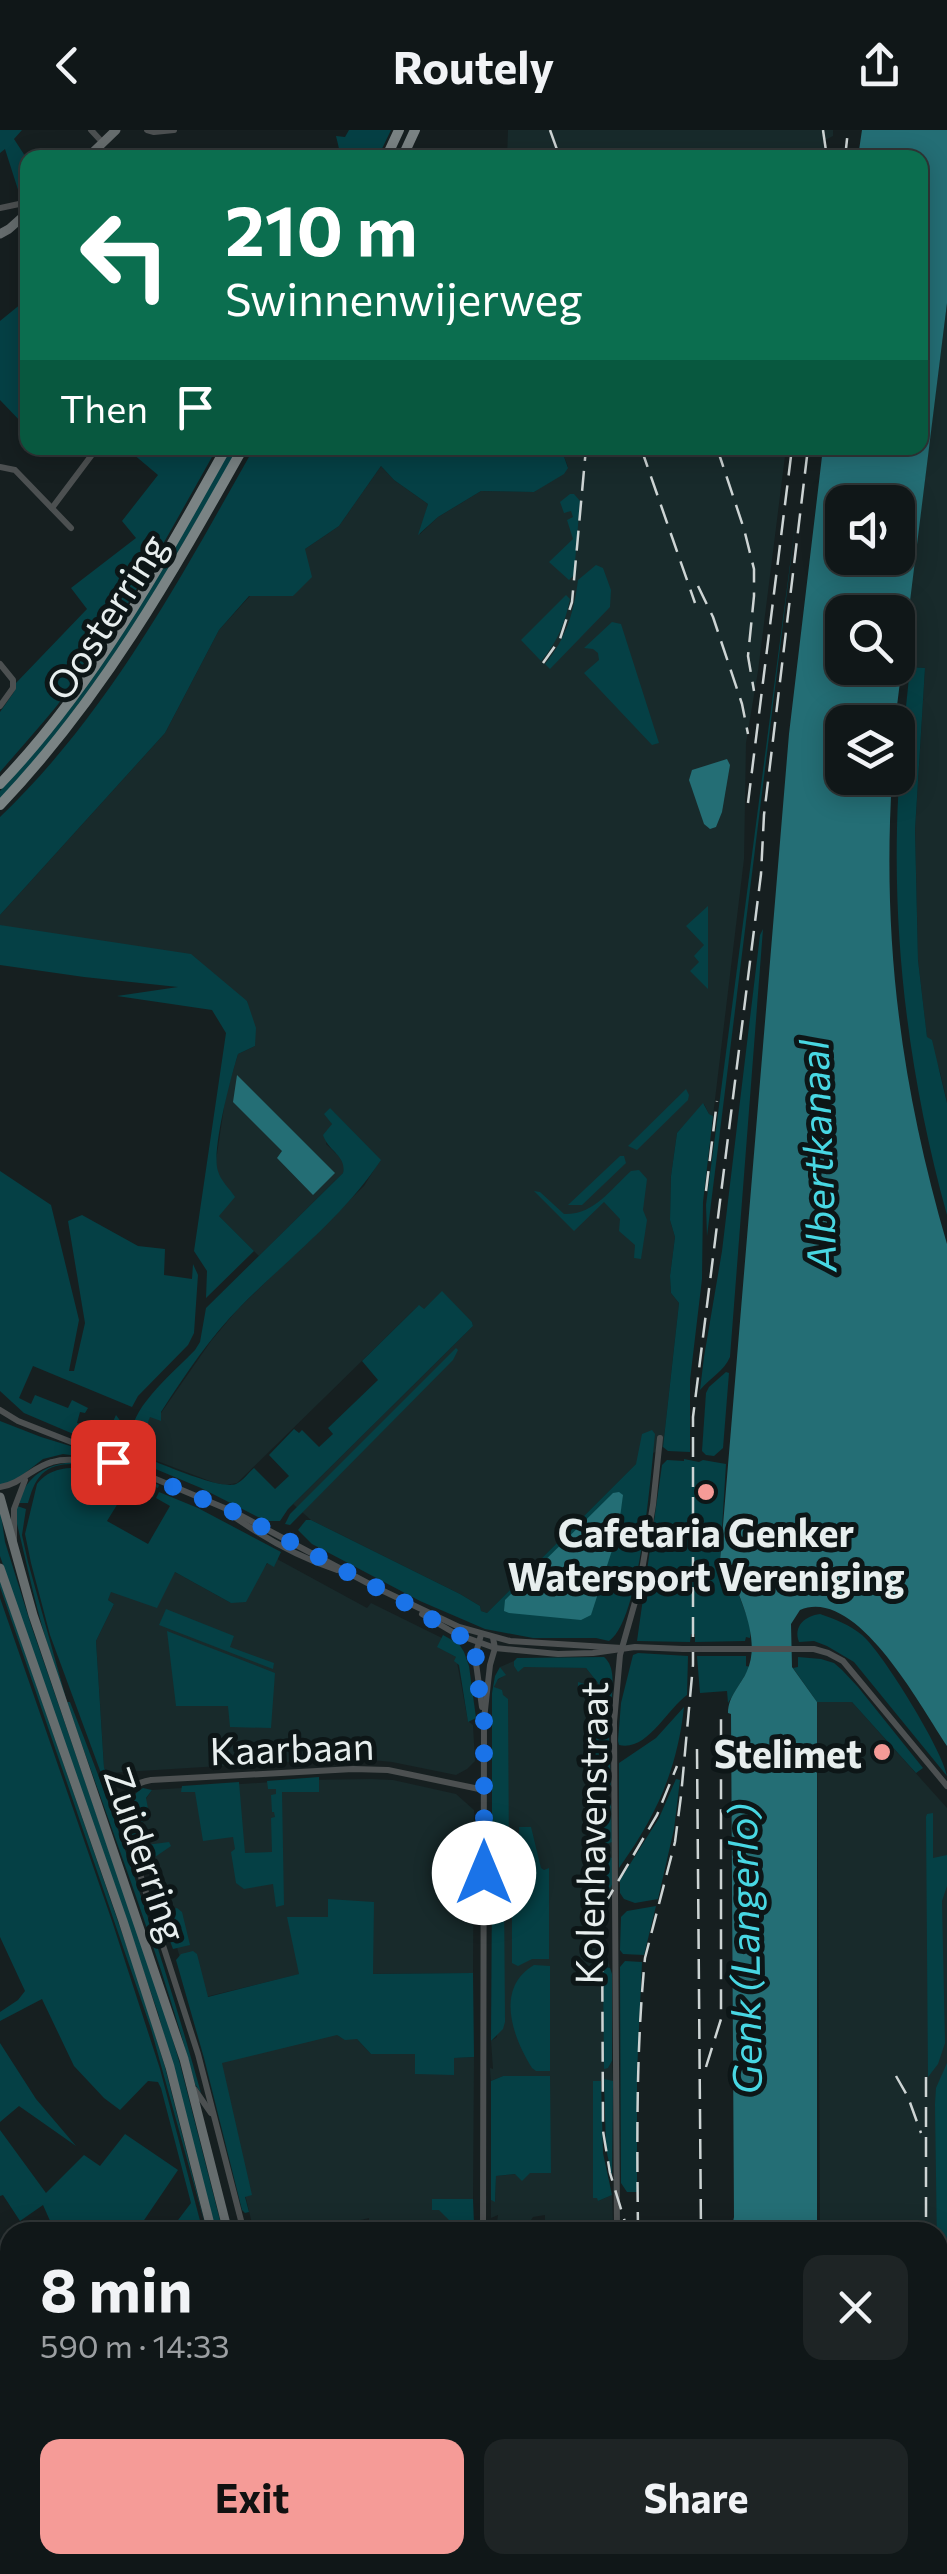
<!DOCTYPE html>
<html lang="en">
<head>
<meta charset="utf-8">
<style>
  body { margin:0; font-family:Commissioner,sans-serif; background:#1e2425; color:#f1f3f6; height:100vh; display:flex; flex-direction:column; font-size:38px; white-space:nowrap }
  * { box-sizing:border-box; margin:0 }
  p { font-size:32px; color:#9c9fa2 }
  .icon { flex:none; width:55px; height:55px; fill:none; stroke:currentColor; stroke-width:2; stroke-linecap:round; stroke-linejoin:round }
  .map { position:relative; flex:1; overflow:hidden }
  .panel { position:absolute; left:0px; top:2092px; width:948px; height:352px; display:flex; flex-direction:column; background:#101718; border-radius:30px 30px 0 0; box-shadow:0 5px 25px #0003,0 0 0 2px #303637 }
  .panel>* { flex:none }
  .hud { position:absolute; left:20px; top:20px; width:908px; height:305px; border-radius:20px; box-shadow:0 5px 25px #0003,0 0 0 2px #303637; background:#0b6e4f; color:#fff; overflow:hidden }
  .fabs { position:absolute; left:825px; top:355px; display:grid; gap:20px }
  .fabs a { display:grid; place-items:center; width:90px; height:90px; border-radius:20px; background:#101718; box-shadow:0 5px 25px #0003,0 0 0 2px #303637; font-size:50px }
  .pin { position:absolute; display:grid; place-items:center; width:85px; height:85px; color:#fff; margin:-42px; border-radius:20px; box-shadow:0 5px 15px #0006 }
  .me { position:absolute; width:110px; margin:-55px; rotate:0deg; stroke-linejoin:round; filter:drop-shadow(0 0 8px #0008) }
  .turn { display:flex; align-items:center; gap:35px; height:210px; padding:0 40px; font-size:45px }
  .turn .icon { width:130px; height:130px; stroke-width:2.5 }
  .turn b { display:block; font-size:70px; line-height:85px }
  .then { display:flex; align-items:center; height:95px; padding:0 40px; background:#0003; gap:20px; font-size:38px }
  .round { display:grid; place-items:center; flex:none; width:105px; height:105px; border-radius:20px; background:#1e2425 }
  .headline { display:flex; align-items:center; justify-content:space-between; height:170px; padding:0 40px }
  h1 { font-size:60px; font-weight:700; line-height:75px }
  .action { display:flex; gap:20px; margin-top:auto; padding:20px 40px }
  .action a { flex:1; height:115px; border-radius:20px; background:#f59b97; color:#111; font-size:40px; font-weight:700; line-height:115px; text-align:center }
  .action a+a { background:#1e2425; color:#f1f3f6 }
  header { display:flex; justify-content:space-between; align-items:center; height:130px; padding:0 40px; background:#101718; font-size:45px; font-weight:700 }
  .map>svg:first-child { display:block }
</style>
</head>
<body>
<header><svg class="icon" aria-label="back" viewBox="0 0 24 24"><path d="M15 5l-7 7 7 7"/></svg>Routely<svg class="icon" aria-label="share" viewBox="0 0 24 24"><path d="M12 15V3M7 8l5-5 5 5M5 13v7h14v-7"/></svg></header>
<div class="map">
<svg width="947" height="2444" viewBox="0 0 947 2444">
  <rect width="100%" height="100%" fill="#161f20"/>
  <g fill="#182a2b">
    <polygon points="508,0 833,0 833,6 823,11 825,27 507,28"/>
    <polygon points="947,173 947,973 940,942 927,908 918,830 915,700 925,538 901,536"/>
    <polygon points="561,318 786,318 758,541 746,613 744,729 713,986 709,984 704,974 677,1003 671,1046 670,1090 675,1107 670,1146 671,1163 679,1173 663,1317 636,1334 487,1483 481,1481 480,1476 460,1464 311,1390 293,1374 473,1196 472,1192 442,1162 423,1180 418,1176 237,1353 225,1355 215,1353 136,1323 150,1286 161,1290 161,1283 211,1211 237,1180 364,1056 380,1030 329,978 332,994 326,1014 343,1030 345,1035 343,1043 259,1126 219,1086 216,1031 226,964 238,924 255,916 247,871 0,795 0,785 165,603 219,500 250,466 293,466 305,419 339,396 381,336 394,350 428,374 420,404 438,387 481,361 534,362 568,337"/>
    <polygon points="277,1429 367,1478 371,1473 442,1508 438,1517 456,1527 468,1591 473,1595 475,1631 467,1639 456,1645 392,1632 351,1628 108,1643 104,1638 96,1511 114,1474 108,1470 111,1461 175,1442 231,1473 268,1433 274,1436"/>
    <polygon points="514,1531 514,1536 586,1538 598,1553 603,1568 612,1572 611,1584 583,1552 589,1569 590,1675 611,1657 606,1673 592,1688 612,1712 612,1728 596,1717 590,1716 594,1790 600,1774 612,1755 612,1763 604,1779 603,1830 608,1829 610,1838 607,1836 608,1938 612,1931 613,1951 593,1951 598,2068 598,2071 612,2065 613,2093 595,2094 595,2102 545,2102 545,2085 533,2087 523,2102 494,2102 496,2101 498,2085 491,2088 491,2070 495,2071 496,2046 516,2044 522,2050 550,1947 503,1946 491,1951 490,1938 493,1939 491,1911 497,1907 500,1758 492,1760 492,1749 496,1748 503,1565 494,1558 495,1552 505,1545 500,1537"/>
    <polygon points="817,1572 852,1572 947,1678 947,2444 822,2444 822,2435 938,2435 938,2102 820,2102"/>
    <polygon points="371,1649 393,1650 456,1664 474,1680 473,1843 372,1844 328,1769 329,1787 300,1844 193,1870 163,1772 133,1688 152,1660 303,1650"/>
    <polygon points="326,1895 340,1907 357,1909 371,1924 415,1924 415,1944 453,1944 454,1928 474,1927 473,2069 432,2070 453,2094 474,2094 474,2098 438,2099 437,2102 369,2102 369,2088 310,2102 254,2102 212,1926"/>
    <polygon points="438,2435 562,2435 552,2444 435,2444"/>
  </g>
  <g fill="#054045">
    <polygon points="0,0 22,0 14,9 27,29 27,68 21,69 5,19 0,23"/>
    <polygon points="349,0 391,0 378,27 341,27 336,6 345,7"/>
    <polygon points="27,169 28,287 23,294 0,270 0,191"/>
    <path d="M126,318H217C167,406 119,499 55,578C37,600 18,621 0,642V582L14,562L16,553L87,479L71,458L136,408L122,391L158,345Z"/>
    <path d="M231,318H239L128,507L43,622L0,670V661C94,558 164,439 231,318Z"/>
    <path d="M254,318H561L568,338L564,344L534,362L481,361L438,387L418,405L428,374L394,350L381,336L339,396L305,419L312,447L293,466H249L219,500L165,603L0,785V687C109,583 181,447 254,318Z"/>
    <polygon points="570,364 574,364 580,371 574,445 569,450 549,432 573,409 567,390 573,387 571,381 564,383 560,372"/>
    <polygon points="796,389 707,1106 706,1075"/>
    <path d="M596,435L603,438L611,460L610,477L550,539L545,534C566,509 574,482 578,450Z"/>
    <path d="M566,465L570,469C565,493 557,513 541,531L521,510Z"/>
    <polygon points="612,492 621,494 659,613 652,615 584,543 599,530 598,523 593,519 584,518"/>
    <path d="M910,537L925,538L915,700L918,830L927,907L932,910L947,973V1085C912,959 894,828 897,698C898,644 905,590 910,537Z"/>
    <polygon points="708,776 708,859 690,841 699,832 694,826 704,815 686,796"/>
    <path d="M0,795L191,824L247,871L256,898L255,916L238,924C231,947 211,1021 218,1041C220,1050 230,1059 235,1067L219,1086L254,1121L206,1168L207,1141L194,1121L226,903L212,880L117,866L178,857L84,847L0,835Z"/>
    <path d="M763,799L730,1227C724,1241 710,1248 700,1260L704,1227L722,1121L760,805Z"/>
    <polygon points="686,959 689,965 688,970 637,1020 628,1016"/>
    <polygon points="703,973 709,984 713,986 703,1072 702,1149 690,1250 690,1322 668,1321 663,1317 679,1173 671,1163 670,1146 675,1107 670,1090 671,1046 677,1003"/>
    <path d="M330,978L381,1030C344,1086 288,1129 241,1176C210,1207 185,1245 161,1282V1291L150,1287L139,1316C135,1311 131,1309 132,1303C132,1276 177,1239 195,1220L200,1212L206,1178L343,1043C347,1026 328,1021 323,1005L332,994L324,984Z"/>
    <polygon points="620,1026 624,1026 626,1033 582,1075 568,1075"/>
    <path d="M639,1040L647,1049L643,1080L647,1090L641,1129L634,1128L635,1115L619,1101L620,1089L604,1072L574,1101L534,1061L540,1062L564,1084C594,1085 610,1060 631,1041Z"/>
    <polygon points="0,1041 51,1075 79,1190 69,1241 74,1241 85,1193 68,1091 82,1085 138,1116 165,1119 164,1145 192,1149 193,1134 198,1145 194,1203 188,1215 138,1266 132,1277 33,1236 19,1268 31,1274 35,1265 68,1278 72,1270 88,1278 85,1283 80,1282 77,1293 107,1305 116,1285 124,1296 116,1317 111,1320 24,1283 0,1261"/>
    <path d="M442,1161L472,1192L473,1196L288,1379L280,1391H266L201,1358L122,1325L123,1318C143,1326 219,1361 236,1354C243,1351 249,1342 254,1338L275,1359L289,1346L269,1325L294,1299L299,1303L302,1300L319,1317L333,1304L328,1298L378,1250L362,1231L419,1175L424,1179Z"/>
    <polygon points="456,1218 458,1220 453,1230 290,1395 285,1394 290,1384"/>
    <polygon points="726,1242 729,1243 723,1318 714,1326 706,1325 702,1321 706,1263 709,1257"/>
    <polygon points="0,1291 41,1307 80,1319 88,1325 84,1327 63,1324 43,1329 16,1350 0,1355"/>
    <path d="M652,1300L655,1304C651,1343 640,1491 609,1511L596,1508H533L485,1499L420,1471L312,1414L298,1400L306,1390H311L460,1464L480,1476L481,1481L487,1483L636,1334L642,1304Z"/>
    <polygon points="684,1329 699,1332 703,1330 726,1334 720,1430 722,1431 722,1440 730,1442 751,1497 750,1508 746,1507 745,1511 695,1512 695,1504 691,1504 690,1512 637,1511 662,1335 667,1330 684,1331"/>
    <path d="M74,1332L122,1340L159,1355L158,1358C128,1348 69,1319 42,1344C34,1352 31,1363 28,1373H18C27,1345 47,1334 74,1332Z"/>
    <path d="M89,1337L156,1360L153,1367L128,1357L107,1391L148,1414L170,1376L156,1368L159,1362L198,1378L281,1422L274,1437L267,1433L246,1472L231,1473L175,1442L157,1478L111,1462L108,1470L114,1474L96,1511L104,1638L115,1650L105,1654L50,1505L31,1433L25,1404L37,1354C50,1337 68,1338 89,1337Z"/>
    <path d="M17,1376L26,1379L22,1405L28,1432L67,1572H70C121,1700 164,1830 201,1963L195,1954C155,1804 95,1660 47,1513C35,1474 27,1434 17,1394Z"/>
    <polygon points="0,1378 5,1412 31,1495 163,1877 180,1934 223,2102 216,2102 158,1883 0,1426"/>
    <polygon points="0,1450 140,1855 165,1937 207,2102 151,1899 0,1457"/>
    <polygon points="0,1468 112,1791 160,1939 203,2102 169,2102 191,2073 161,1958 158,1952 148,1951 120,1980 104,1968 74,1936 42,1869 0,1891 0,1882 18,1870 25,1861 0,1807"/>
    <polygon points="166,1479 234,1506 230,1517 274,1533 273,1539 159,1495"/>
    <path d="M820,1484C835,1489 850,1495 862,1505C883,1523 943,1621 947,1646L854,1532L827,1516L814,1511L799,1512C793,1496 805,1486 820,1484Z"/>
    <polygon points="167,1501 275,1543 271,1598 230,1597 228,1576 176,1576"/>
    <polygon points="443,1505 459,1514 464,1522 469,1536 476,1588 468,1592 459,1535 454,1531 456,1527 437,1517"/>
    <path d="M638,1523L688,1526L687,1565C667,1579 647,1622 619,1615L618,1611L621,1573L633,1525Z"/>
    <polygon points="697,1526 746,1526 746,1536 750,1537 728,1573 727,1561 700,1563"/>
    <path d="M604,1527C616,1537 612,1557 612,1572L603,1568L598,1553L586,1538L524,1537L518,1542L514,1536V1531L517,1528Z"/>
    <polygon points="798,1527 821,1529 834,1533 842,1540 858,1557 923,1638 916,1643 852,1572 817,1572 793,1538 798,1537"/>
    <polygon points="500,1537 506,1545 498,1549 494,1557 502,1560 503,1565 508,1569 509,1732 504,1743 492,1749 492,1563 495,1546"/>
    <polygon points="578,1552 588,1555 611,1584 609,1608 611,1657 590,1676 589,1569 584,1559 578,1556"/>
    <path d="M684,1577C677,1641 656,1686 619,1738V1633L656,1608Z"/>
    <polygon points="319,1647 319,1662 282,1662 284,1775 276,1777 273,1754 244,1759 236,1753 231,1722 235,1719 233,1707 203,1711 195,1662 181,1662 182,1656 239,1652 245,1723 272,1722 271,1688 275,1687 274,1682 272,1682 271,1665 276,1664 276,1659 268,1659 267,1651"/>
    <polygon points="676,1649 680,1650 674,1699 658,1769 635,1773 624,1769 620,1763 620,1750 659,1688"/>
    <path d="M143,1658L152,1660L146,1668L150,1689L141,1692L146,1715L169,1712L171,1716L155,1727L144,1730L141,1728C133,1705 115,1674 143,1658Z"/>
    <path d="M611,1671L612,1712L607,1714L592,1704C590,1689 596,1678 611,1671Z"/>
    <polygon points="933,1683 933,1728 947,1725 947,1756 942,1771 945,1913 938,1934 928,1947 926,1687 927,1684"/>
    <polygon points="519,1697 531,1697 541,1738 544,1740 549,1738 549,1829 532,1829 518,1836 512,1833 512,1751 520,1733"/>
    <polygon points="590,1715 596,1717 612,1728 612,1755 592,1791"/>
    <polygon points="500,1758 504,1761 505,1892 503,1899 491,1911 492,1760"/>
    <polygon points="328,1769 374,1772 373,1844 473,1843 474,1927 454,1928 454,1945 415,1944 415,1924 371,1924 357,1909 345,1910 337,1905 222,1933 252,2065 245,2067 249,2082 245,2083 242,2080 204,1928 176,1830 181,1824 193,1821 197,1824 208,1867 299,1844 287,1787 328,1787"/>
    <polygon points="656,1776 644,1825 623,1824 620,1820 621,1787 627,1781"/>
    <polygon points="177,1778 182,1782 190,1815 173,1819 161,1787 163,1782"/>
    <polygon points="625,1831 642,1832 637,1943 637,2062 627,2062 621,2053 620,1837"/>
    <path d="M534,1835L550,1836V1941H536L532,1938C512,1906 495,1858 534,1835Z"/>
    <polygon points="603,1836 610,1838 612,1844 612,1931 608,1938 604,1939"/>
    <polygon points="0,1913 36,1969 76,2016 19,1976 0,1992"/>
    <polygon points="947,1933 947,2179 938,2187 935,1974 936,1958"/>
    <polygon points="503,1946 550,1946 551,2043 530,2043 522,2051 515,2044 496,2046 495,2072 491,2070 491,1951"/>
    <polygon points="604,1949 613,1951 613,1956 612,2047 606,2018"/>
    <polygon points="593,1951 601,1951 603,2023 612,2065 598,2071 597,2068 593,2068"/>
    <polygon points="0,2000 46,2063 84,2025 100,2036 125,2004 178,2040 136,2102 55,2102 43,2075 20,2091 3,2065 0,2066"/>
    <polygon points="432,2069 473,2069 474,2094 453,2094 439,2080 432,2080"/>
    <polygon points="947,2291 947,2444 942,2444 944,2440 938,2426 938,2315"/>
    <polygon points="0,2321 10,2324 10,2435 43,2435 39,2444 0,2444"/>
  </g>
  <g fill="#246e75" fill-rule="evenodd">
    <path d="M862,0H947V173L895,592H842V648H892C882,811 901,956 947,1114V1616C920,1576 857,1456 800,1480L791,1494L792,1537L817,1572V2102H731L734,2087L731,1584L728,1583C728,1566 741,1555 747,1541C761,1510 741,1471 730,1442L722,1440V1431H720L789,604L823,318H920V28L858,27ZM842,372H898V428H842ZM842,482H898V538H842Z"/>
    <polygon points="727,629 730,635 722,682 716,697 710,699 704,694 689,650 692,640"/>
    <polygon points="237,945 335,1043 313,1065 277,1028 282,1021 233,972"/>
    <polygon points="619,1362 623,1365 618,1402 591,1485 581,1490 509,1483 504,1481 505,1470 613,1363"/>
    <rect x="732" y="2435" width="85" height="9"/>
  </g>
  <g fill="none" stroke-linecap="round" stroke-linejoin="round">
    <g stroke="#4c5051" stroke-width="6">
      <polyline points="91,0 103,13"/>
      <polyline points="147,0 154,2 174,0"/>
      <polyline points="0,78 19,74 28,79"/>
      <polyline points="0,337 15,340 71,398"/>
      <polyline points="52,378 97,318"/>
      <polyline points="0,534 13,550 13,558 0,576"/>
      <polyline points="0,1280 18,1291 102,1324 113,1331 234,1382 375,1457 459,1497 510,1511 622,1518"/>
      <path d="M0,1357C21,1354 33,1337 52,1332C72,1326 92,1334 111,1332"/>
      <path d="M229,1383C262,1407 298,1427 337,1440"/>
      <polyline points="14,1410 14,1379 25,1350"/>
      <polyline points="422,1484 456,1504 495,1518 558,1524 593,1523 635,1517 683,1519"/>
      <polyline points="481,1505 475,1526 482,1577"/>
      <polyline points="699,1519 814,1519 828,1523 843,1531 947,1656"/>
      <polyline points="195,1960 211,1983"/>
      <path d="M244,2102L198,1924L121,1685C123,1665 131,1653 151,1650L353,1639L388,1640L484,1660"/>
      <polyline points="483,2102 484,1589 490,1535 495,1518 493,1508"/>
      <polyline points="617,2102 614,1592 620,1525 639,1458 653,1375 660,1308"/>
      <polyline points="0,2192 10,2210"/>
      <polyline points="0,2228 3,2198"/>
      <polyline points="0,2237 10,2238"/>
      <polyline points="242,2435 244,2444"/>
      <polyline points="386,2435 399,2444"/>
      <polyline points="100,2444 102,2435"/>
      <polyline points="425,2444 428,2435"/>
      <polyline points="560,2444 571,2435"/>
    </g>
    <g stroke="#666d6e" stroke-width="9">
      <polyline points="87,28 116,0"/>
      <polyline points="0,104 9,99 28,82"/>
      <polyline points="0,1367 33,1485 184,1929 228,2102"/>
      <polyline points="0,1438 123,1791 170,1937 212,2102"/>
      <polyline points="296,2435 298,2444"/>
      <polyline points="308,2435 310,2444"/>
    </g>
    <g stroke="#7a8384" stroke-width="10">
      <polyline points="386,28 399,0"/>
      <polyline points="402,28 415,0"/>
      <path d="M0,654C94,556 160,436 226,318"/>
      <path d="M0,675C102,568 171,446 243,318"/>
    </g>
    <g stroke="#cdd4d4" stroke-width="2.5" stroke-dasharray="20 10" stroke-linecap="butt">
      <polyline points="550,0 560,28"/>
      <polyline points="823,0 827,28"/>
      <polyline points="845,28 848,0"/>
      <polyline points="641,318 695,473"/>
      <polyline points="717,318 744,399 754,439 754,466 748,526 754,561"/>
      <polyline points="698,456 713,487 742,574 748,604"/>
      <polyline points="543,533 560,509 572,472 586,318"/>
      <polyline points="748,673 792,318"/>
      <polyline points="706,1061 717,971"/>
      <polyline points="697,1619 701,2102"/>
      <polyline points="585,1673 602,1779 603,2001 610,2043 628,2102"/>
      <polyline points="603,1777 657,1685 677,1636"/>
      <polyline points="706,1937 721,1889 721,1580"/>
      <polyline points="896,1946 908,1967 921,2003"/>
      <polyline points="926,1947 926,2102"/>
      <path d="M638,2102C637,2011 636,1919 645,1828L675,1712L681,1666L693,1535V1287L761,744L764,685L808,318"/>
      <polyline points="607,2435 611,2444"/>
      <polyline points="680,2435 680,2444"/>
      <polyline points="705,2435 705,2444"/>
      <polyline points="638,2444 638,2435"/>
      <polyline points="861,2444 864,2435"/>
    </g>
    <polyline stroke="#4c5051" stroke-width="6" points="683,1519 699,1519"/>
  </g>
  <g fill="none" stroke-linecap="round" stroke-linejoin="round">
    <polyline stroke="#1a73e8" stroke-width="18" stroke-dasharray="0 32.4" points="113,1332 234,1382 404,1472 456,1504 477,1513 475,1536 484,1588 484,1743"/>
  </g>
  <g fill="#f59b97" stroke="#0d1617" stroke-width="4">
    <circle cx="706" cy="1362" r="10"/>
    <circle cx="882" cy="1622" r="10"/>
  </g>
  <g text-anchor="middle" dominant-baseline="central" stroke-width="10" stroke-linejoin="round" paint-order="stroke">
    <g font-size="38" fill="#e7eeee" stroke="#0d1617">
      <text transform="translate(105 486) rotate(-57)">Oosterring</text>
      <text transform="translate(292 1617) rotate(-2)">Kaarbaan</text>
      <text transform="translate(590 1703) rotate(-89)">Kolenhavenstraat</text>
      <text transform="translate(147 1724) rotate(71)">Zuiderring</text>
    </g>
    <g font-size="38" font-weight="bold" fill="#e7eeee" stroke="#0d1617">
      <text x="706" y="1401">Cafetaria Genker<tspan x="706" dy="44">Watersport Vereniging</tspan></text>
      <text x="862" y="1622" text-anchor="end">Stelimet</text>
    </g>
    <g font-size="40" font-style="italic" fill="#48d7e3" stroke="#0d1617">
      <text transform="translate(816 1026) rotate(-92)">Albertkanaal</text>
      <text transform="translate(743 1819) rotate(-91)">Genk (Langerlo)</text>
    </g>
  </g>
</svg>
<div class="fabs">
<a><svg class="icon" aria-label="sound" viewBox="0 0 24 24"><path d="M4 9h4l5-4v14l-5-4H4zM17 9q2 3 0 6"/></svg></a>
<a><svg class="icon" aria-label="search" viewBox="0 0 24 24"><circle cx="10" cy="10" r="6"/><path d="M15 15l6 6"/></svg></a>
<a><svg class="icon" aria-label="layers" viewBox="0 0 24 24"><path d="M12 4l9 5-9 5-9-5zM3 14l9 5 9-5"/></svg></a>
</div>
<div class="pin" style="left:113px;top:1332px;background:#d93025"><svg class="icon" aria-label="arrive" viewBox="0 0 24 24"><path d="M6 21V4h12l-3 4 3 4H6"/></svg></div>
<svg class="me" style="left:484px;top:1743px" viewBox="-20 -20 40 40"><circle r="19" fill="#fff"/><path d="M0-13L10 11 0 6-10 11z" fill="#1a73e8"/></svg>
<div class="hud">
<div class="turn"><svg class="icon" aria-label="left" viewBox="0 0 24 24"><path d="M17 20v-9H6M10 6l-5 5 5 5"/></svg><div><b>210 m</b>Swinnenwijerweg</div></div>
<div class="then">Then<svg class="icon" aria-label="arrive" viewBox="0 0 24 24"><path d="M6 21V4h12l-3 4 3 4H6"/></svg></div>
</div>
<section class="panel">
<div class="headline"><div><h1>8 min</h1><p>590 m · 14:33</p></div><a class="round"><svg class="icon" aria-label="close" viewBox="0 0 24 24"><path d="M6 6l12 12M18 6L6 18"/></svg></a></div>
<div class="action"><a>Exit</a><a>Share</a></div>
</section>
</div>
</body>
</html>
